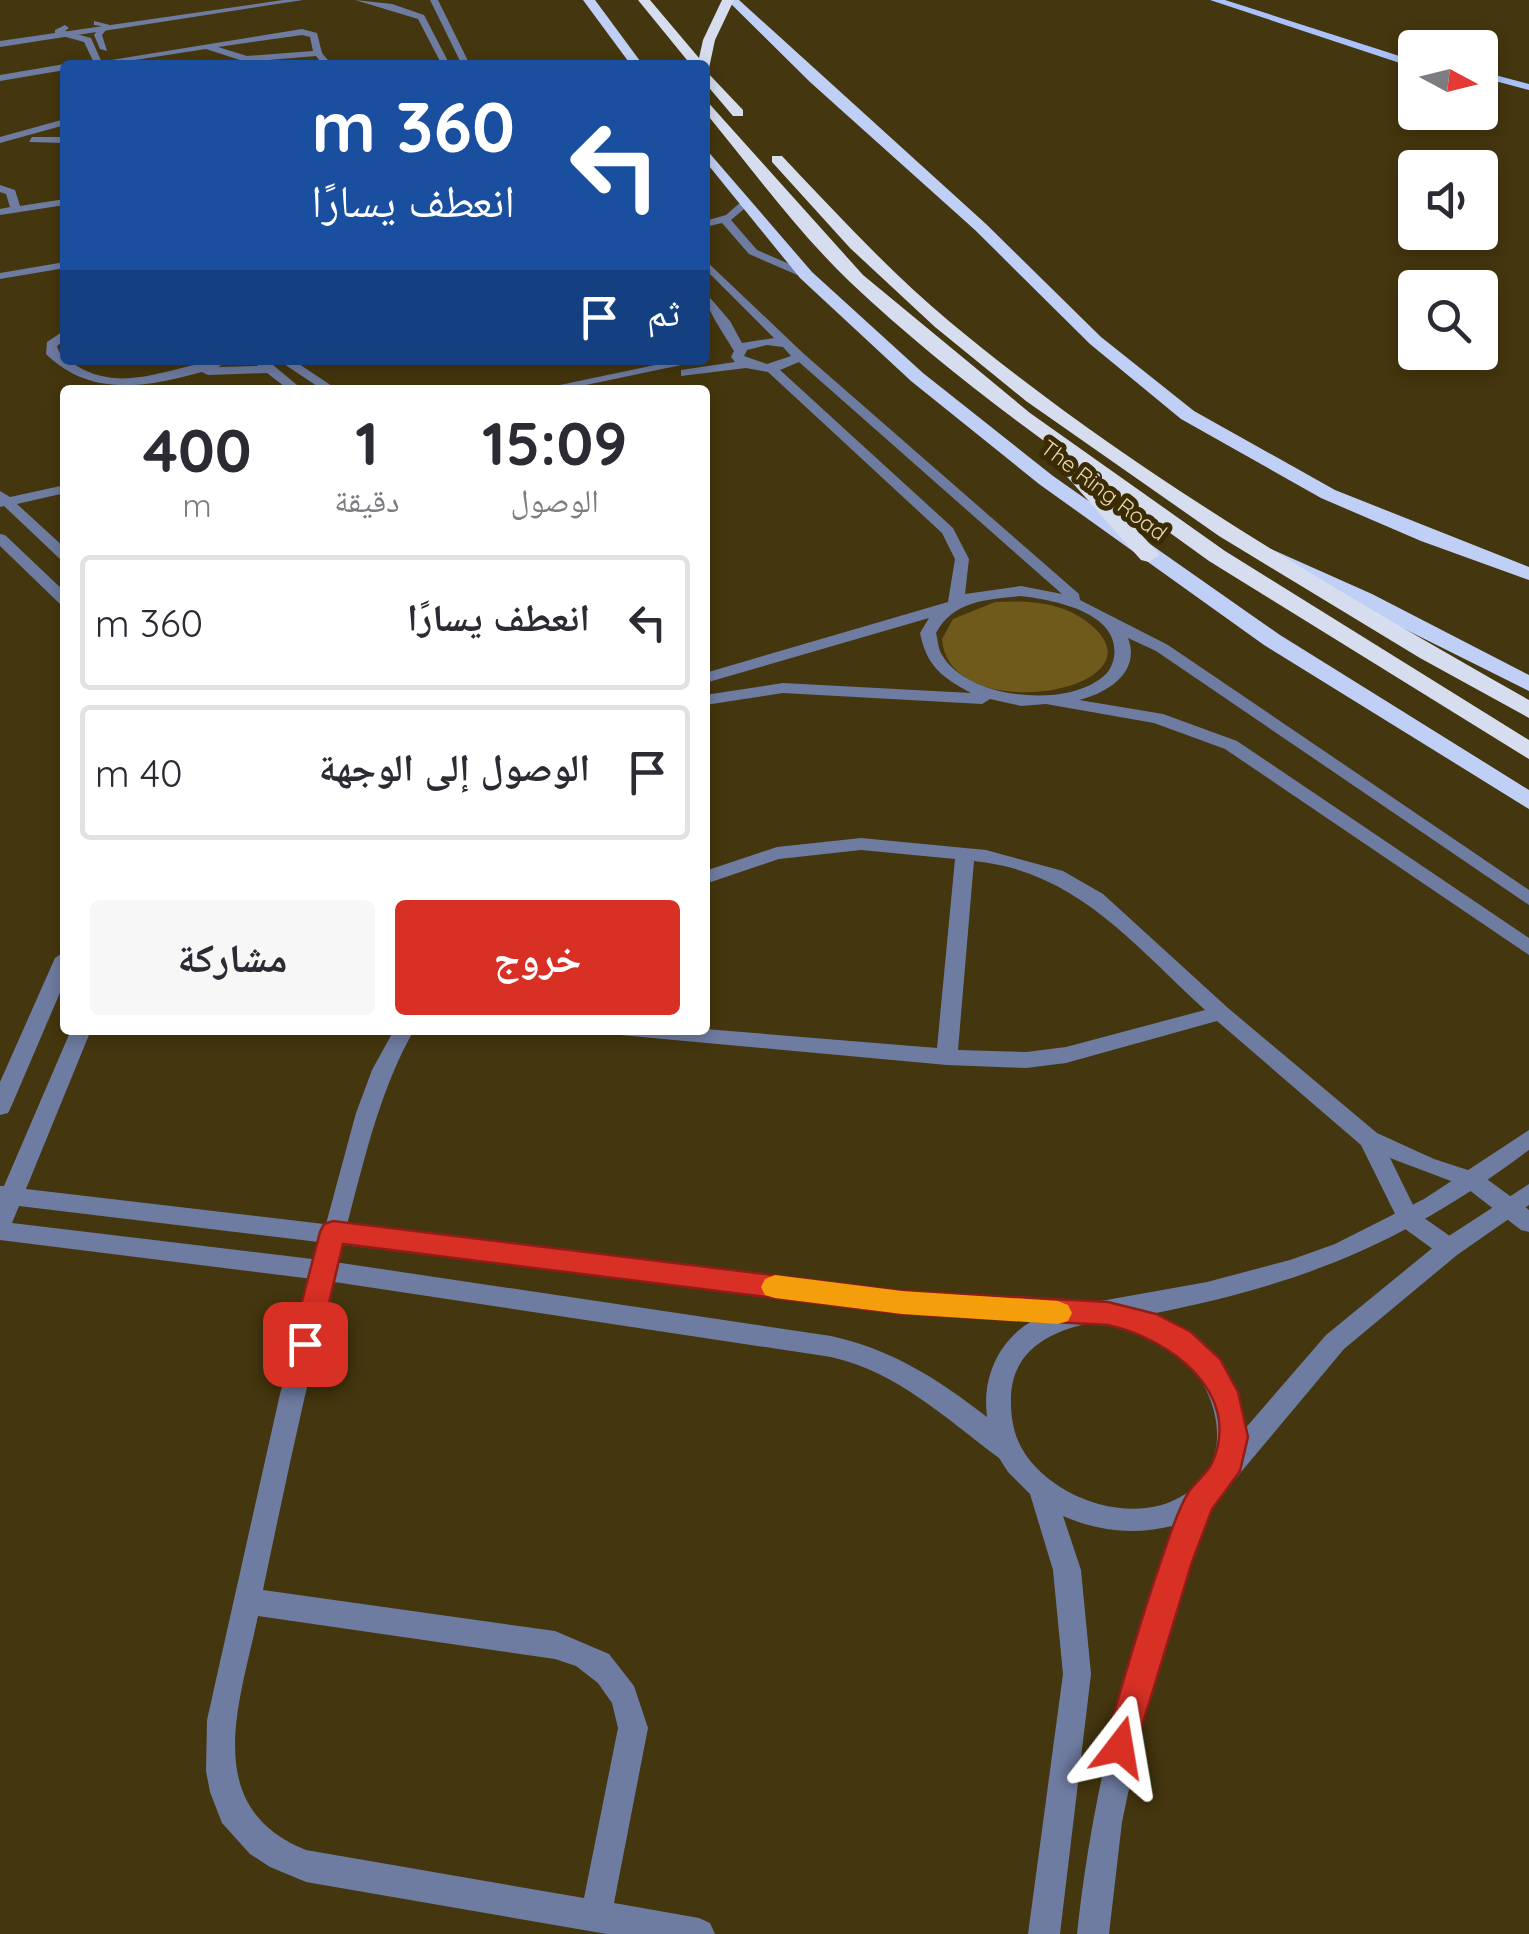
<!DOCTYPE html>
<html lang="ar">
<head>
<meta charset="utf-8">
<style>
  body { margin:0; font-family:Quicksand,"Noto Naskh Arabic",sans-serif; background:#f7f7f7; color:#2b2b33; direction:rtl; height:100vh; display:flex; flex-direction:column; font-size:38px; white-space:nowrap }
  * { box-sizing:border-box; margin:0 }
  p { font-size:32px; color:#7c7c81 }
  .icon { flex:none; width:55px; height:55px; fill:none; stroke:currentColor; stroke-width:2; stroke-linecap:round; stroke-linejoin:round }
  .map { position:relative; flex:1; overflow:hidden; direction:ltr }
  .drawer { position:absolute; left:60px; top:385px; width:650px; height:650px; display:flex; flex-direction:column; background:#fff; border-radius:10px; box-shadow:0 5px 15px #0003; direction:rtl }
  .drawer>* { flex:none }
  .banner { position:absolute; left:60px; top:60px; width:650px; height:305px; border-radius:10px; box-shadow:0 5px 15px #0003; direction:rtl; background:#1a4fa0; color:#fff; overflow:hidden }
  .needle { width:65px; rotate:97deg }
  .buttons { position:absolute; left:1398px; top:30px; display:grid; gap:20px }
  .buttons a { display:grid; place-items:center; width:100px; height:100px; border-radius:10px; background:#fff; box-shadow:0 5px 15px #0003; font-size:50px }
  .pin { position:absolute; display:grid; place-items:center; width:85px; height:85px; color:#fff; margin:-42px; border-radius:20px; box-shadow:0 5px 15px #0006 }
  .me { position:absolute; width:110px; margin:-55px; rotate:14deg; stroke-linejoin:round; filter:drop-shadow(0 0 8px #0008) }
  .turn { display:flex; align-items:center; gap:35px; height:210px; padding:0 30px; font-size:45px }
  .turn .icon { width:130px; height:130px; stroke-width:2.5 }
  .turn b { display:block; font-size:70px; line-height:85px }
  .then { display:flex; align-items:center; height:95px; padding:0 30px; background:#0003; gap:20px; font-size:38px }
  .eta { display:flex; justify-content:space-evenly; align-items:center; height:170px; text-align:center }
  .eta b { font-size:60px; font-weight:700; line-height:70px }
  .primary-button { display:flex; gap:20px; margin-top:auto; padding:20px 30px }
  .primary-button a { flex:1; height:115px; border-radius:10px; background:#d93025; color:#fff; font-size:40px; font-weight:700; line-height:115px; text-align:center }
  .primary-button a+a { background:#f7f7f7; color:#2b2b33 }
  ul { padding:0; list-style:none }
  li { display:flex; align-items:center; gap:30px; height:135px; margin:0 20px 15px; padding:0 10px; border:5px solid #e1e1e2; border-radius:10px }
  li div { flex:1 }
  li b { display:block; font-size:38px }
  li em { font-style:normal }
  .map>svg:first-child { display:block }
</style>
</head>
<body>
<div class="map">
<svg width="1529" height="1934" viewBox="0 0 1529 1934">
  <rect width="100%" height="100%" fill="#44360e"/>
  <path fill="#6f591b" d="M995,602C1028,600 1065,602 1091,625C1169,690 948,730 942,639L953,619Z"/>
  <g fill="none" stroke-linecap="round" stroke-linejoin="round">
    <g fill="#6f7ca1" fill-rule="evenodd">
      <polygon points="94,21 110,25 102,35 107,51 100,49 94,35 101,26 94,25"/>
      <polygon points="65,25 69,28 65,31 91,38 103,65 95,65 84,42 55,34 55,30"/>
      <path d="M302,29L317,33L322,53L332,65H323L316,56L246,62L206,49L109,64L105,61ZM302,35L310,37L313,51L247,56L218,47Z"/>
      <polygon points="65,64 68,65 65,70 0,81 0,75"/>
      <polygon points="65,119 65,125 0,143 0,137"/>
      <polygon points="32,137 65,137 65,143 29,142"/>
      <polygon points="0,185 15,190 20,206 65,199 65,205 0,215 0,209 10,207 6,194 0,192"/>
      <path d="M65,330V340L57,346C60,358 68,360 77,366C128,397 180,360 231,360L218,367L258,366L254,360H267L303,390H289L267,373L208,375L202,372C147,387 91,398 46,354L47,342Z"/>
      <polygon points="278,360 293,360 338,390 323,390"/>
      <path d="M861,838L986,850L1063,871L1103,894L1228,1008L1377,1133L1434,1159L1480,1174L1529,1210V1232L1521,1230L1464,1186L1390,1158L1417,1213L1457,1241L1461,1248L1457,1255L1449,1258L1441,1255L1401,1226L1361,1145L1217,1021L1066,1063L1026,1068L947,1065L620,1035L617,1030L705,1029L937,1048L955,859L861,850L779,859L705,884V871L777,847ZM974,861C1076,871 1134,945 1205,1010L1066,1047L1026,1052L958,1050Z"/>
      <path d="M394,1030H414C381,1088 366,1153 349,1217C316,1340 289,1465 263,1590L555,1631L609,1654L634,1686L648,1728L614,1903L699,1918L710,1923L715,1934H607L306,1882L270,1867L250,1854L222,1823L210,1792L206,1771L207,1720L280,1394L356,1113L372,1070ZM258,1616L555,1659L576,1666L598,1683L612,1703L618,1728L584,1898L306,1850C199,1807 240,1703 258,1616Z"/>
    </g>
    <g fill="#6f7ca1" fill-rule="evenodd">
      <polygon points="283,0 303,0 0,47 0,41"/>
      <polygon points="355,0 392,4 424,15 450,65 442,65 418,19"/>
      <polygon points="430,0 438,0 470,65 462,65"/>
      <polygon points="741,202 750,204 731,220 757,250 810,273 810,277 802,277 749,254 722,223 705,227 705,221 726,215"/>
      <path d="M705,260L804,354L1079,594L1080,600L1168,645L1529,890V905L1156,651L1128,638C1141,672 1108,693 1079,700L1163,714L1237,741L1529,938V955L1225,749L1154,723L1046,704L1021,706L990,699L982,704L783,693L705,705V695L783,683L971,693C942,677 927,667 920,633L929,618L705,683V673L948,602L955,559L942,533L768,372L746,368L681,376V370L735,362L731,357L734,351C725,335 705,309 705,292L730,321L742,343L774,338L705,269ZM767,345L783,347L791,356L767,364L744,356L747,350ZM799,362L1062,594L1021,586L965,594L969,559L953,528L780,370ZM1021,596C1053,600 1121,612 1114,657C1112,668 1107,675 1097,681C1059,707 967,698 942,655C938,649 938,640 936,633C954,600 987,600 1021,596Z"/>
      <polygon points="65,262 65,268 0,279 0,273"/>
      <polygon points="679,360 705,360 562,390 536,390"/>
      <polygon points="65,485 65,493 17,504 65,548 65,560 60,559 4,506 0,507 0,491 10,497"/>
      <polygon points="0,534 5,535 65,592 65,606 60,604 0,546"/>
      <polygon points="65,951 65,981 11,1107 8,1113 0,1115 0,1082 55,958"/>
      <path d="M71,1030H91L26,1189L902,1292L1064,1303L1073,1306L1207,1282L1290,1260L1335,1244L1424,1199L1529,1130V1150C1405,1243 1303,1284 1151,1314C1199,1331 1243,1378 1243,1431L1326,1335L1441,1241L1529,1184V1205L1457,1255L1344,1349L1211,1508L1176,1606L1145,1713L1122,1822L1109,1934H1077C1092,1793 1126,1658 1177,1525C1136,1535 1103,1533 1063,1516L1081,1570L1091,1674L1060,1934H1028L1063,1674L1053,1570L1030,1494L1008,1472L999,1458C945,1418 898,1372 831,1357L321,1280L0,1240V1186H4ZM19,1206L902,1312L1032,1321C998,1341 982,1378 987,1417C938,1379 891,1349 831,1336L321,1260L12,1223ZM1102,1321C1124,1328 1147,1331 1167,1344C1217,1378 1242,1460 1182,1496C1131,1527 1049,1498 1021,1447C1014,1434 1011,1418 1011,1403C1009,1348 1055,1328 1102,1321Z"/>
    </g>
    <g fill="#aac1fc" fill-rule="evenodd">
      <polygon points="1210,0 1225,0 1415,61 1415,68"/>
      <polygon points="1480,71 1529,84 1529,90 1480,77"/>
    </g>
    <g fill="#c0cff6" fill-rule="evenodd">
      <polygon points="583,0 595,0 643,65 631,65"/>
      <polygon points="727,0 739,0 986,224 1101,337 1194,411 1335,490 1529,567 1529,580 1421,541 1321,498 1181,419 1090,344 975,230 810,82"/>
      <polygon points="705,148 812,272 923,373 1053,476 1280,635 1529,790 1529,809 1264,645 1039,484 911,381 800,278 705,161"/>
      <polygon points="1271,549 1372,594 1529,675 1529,691 1264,559 1261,555"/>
    </g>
    <g fill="#d6ddef" fill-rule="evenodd">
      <polygon points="638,0 650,0 699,58 703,40 722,0 734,0 715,40 709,68 691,65"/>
      <polygon points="705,70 743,110 743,116 733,116 705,83"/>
      <path d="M705,99L863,275L1030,413L1225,551L1529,740V759L1209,561L1080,468L1160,555L1149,562L1141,560L1062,471L1065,467L1079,466C1000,410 921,349 850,282C797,231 752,169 705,112Z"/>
      <path d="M772,156H782C836,213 889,271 950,322C1128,470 1328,586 1529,700V718L1420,658L1219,536L1026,401L935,327L850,248L772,162Z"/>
    </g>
  </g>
  <path fill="#d93025" stroke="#8d1f18" stroke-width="2.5" d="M333,1221L902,1291L1108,1302L1156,1314L1191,1332L1220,1359L1238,1392L1248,1437L1240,1471L1212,1509L1192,1562L1132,1759L1120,1764L1109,1759L1104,1747C1122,1686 1139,1624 1160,1564C1168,1541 1176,1513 1188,1493C1195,1482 1207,1474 1212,1463C1244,1391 1167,1338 1108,1325L902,1314L343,1244L319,1344L315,1352L305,1356L295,1352L291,1344L320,1232L324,1224Z"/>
  <polygon fill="#f59e0b" points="775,1275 902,1291 1058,1301 1068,1305 1072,1313 1068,1321 1058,1324 902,1314 775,1298 765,1295 761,1287 765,1279"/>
  <g text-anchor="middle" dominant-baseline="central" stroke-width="10" stroke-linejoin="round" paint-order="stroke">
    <g font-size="22" fill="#e7d8b5" stroke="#3a2b02">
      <text transform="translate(1104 490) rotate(37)">The Ring Road</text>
    </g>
  </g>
</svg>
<div class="buttons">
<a><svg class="needle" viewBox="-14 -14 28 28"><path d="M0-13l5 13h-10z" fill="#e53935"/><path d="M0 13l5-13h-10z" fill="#7c7c81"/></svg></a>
<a><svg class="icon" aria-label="sound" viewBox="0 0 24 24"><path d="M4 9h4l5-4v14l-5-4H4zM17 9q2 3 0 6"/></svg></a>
<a><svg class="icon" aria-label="search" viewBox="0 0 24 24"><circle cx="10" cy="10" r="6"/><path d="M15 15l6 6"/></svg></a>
</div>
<div class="pin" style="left:305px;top:1344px;background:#d93025"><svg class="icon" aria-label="arrive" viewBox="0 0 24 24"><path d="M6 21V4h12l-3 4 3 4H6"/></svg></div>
<svg class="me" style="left:1120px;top:1747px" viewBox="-20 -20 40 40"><path d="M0-17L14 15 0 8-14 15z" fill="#d93025" stroke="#fff" stroke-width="4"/></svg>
<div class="banner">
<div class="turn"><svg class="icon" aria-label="left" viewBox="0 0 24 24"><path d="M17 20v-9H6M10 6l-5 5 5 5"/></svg><div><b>360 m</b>انعطف يسارًا</div></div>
<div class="then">ثم<svg class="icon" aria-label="arrive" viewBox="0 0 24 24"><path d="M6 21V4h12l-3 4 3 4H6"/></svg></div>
</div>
<section class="drawer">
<div class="eta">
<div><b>15:09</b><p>الوصول</p></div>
<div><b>1</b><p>دقيقة</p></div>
<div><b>400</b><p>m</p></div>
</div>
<ul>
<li><svg class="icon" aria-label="left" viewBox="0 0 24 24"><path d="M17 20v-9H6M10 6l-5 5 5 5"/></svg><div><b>انعطف يسارًا</b></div><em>360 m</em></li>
<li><svg class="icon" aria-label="arrive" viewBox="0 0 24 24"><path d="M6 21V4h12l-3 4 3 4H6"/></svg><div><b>الوصول إلى الوجهة</b></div><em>40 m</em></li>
</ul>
<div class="primary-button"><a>خروج</a><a>مشاركة</a></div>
</section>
</div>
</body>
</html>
